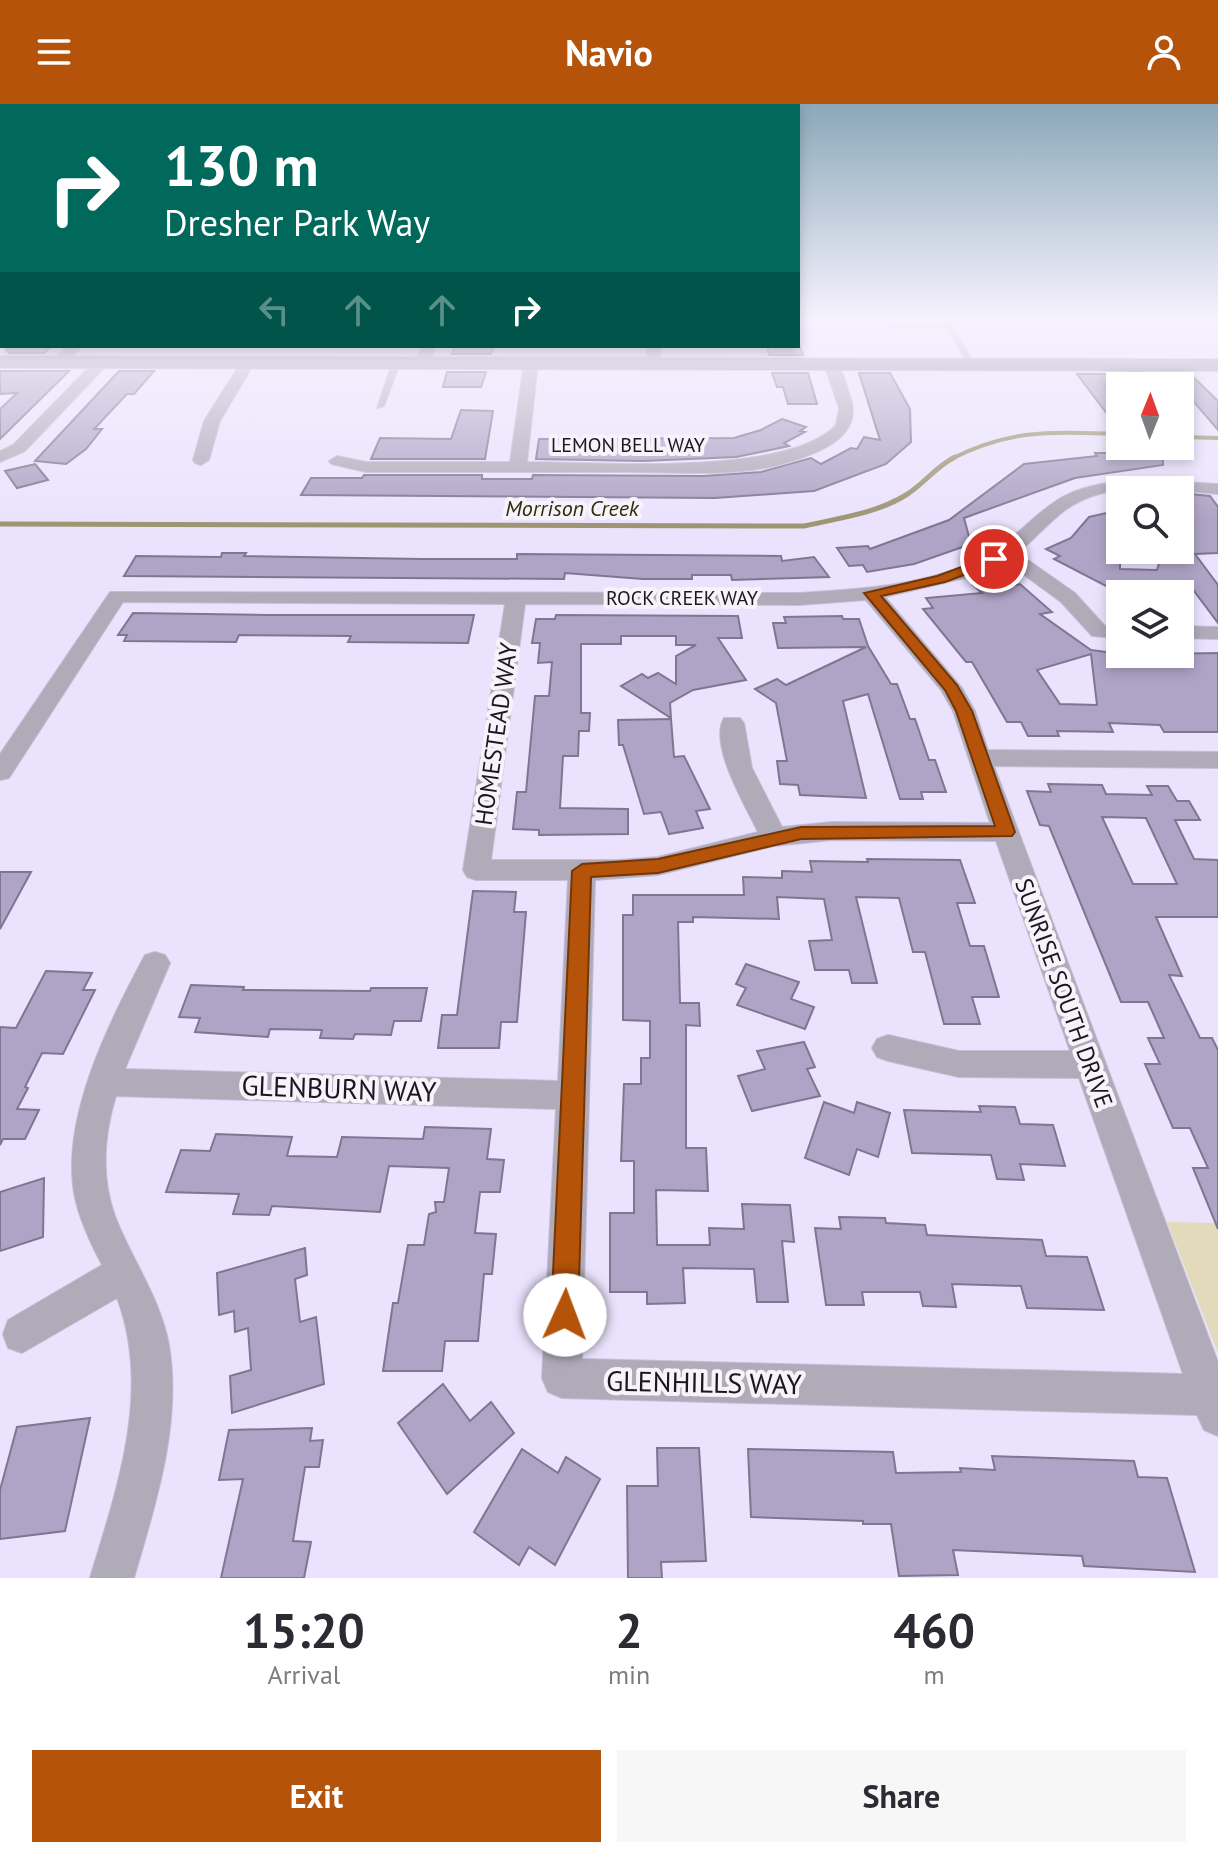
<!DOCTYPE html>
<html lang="en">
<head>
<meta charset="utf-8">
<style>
  body { margin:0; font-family:"PT Sans",sans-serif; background:#f7f7f7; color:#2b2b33; height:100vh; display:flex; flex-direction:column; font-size:30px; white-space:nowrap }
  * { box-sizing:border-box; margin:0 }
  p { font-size:26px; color:#7c7c81 }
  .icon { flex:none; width:44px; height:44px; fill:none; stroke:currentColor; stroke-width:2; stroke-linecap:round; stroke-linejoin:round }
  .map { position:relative; height:1474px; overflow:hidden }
  .sheet { display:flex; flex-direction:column; background:#fff; flex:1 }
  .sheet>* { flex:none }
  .banner { position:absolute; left:0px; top:0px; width:800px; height:244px; box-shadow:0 4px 12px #0003; background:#00695c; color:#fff; overflow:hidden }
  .needle { width:52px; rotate:1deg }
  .fabs { position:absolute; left:1106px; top:268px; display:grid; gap:16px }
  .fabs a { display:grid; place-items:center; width:88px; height:88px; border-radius:0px; background:#fff; box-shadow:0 4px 12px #0003; font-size:40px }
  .pin { position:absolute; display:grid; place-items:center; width:68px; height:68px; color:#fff; margin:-34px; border:4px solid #fff; border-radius:50%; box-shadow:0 2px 8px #0007 }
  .me { position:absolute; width:88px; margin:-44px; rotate:2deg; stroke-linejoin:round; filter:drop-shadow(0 0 6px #0008) }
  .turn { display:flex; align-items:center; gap:28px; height:168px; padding:0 32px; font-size:36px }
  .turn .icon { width:104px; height:104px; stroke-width:2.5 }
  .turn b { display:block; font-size:56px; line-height:68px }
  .lanes { display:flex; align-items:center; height:76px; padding:0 32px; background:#0003; justify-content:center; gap:40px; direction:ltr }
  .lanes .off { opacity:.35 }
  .eta { display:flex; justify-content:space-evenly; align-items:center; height:136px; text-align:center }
  .eta b { font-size:48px; font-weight:700; line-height:56px }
  .cta { display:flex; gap:16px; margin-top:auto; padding:16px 32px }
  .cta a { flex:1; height:92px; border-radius:0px; background:#b45309; color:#fff; font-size:32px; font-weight:700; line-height:92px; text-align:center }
  .cta a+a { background:#f7f7f7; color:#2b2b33 }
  header { display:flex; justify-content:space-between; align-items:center; height:104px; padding:0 32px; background:#b45309; color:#fff; font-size:36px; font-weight:700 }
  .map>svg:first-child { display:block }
</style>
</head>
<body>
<header><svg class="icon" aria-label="menu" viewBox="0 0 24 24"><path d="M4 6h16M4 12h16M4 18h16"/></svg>Navio<svg class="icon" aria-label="person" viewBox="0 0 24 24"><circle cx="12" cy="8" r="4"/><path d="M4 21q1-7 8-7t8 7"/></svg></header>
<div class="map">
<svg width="1218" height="1474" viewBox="0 0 1218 1474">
  <rect width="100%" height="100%" fill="#ebe3fd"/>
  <polygon fill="#e2dabb" points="1167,1118 1218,1119 1218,1249"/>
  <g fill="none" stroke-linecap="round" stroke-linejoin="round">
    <g stroke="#9e9572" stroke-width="4">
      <polyline points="1180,333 1218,334"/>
      <path d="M951,355C1012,324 1054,328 1120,330"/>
    </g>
    <path stroke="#9e9572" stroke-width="5" d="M0,420L804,422C839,414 875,410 906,391C924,380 935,363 955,353"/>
  </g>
  <g fill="#afa4c6" stroke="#7f7692" stroke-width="2" fill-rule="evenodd">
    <polygon points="4,242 51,242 44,249 9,249"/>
    <polygon points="455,242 494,242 491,250 452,250"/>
    <polygon points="767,242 800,242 803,251 769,251"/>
    <polygon points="0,267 69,267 0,335 0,305 17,289 0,290"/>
    <polygon points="119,267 154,267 134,290 127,290 94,325 102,325 86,345 66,360 35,357"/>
    <polygon points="447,268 486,268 481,283 443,283"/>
    <polygon points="772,269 808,269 817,300 788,300 783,283 777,283"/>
    <polygon points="859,269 890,269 910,305 911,338 886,360 814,387 715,394 301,391 311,374 362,374 364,371 482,371 482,375 532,375 533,371 703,372 761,368 811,354 821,360 851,344 857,345 864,333 880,336"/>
    <polygon points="1077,270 1109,270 1120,282 1120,327"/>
    <polygon points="1163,270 1190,270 1218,297 1218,326 1188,291 1180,288 1180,282 1174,282"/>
    <polygon points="461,306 493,307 485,355 371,355 380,334 451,335"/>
    <polygon points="782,315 806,323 800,327 805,328 784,339 789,342 736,353 643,357 536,355 539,335 734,334 761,326"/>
    <polygon points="1095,349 1156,349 1163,351 1163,361 1075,374 964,414 971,440 914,460 867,468 863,461 849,462 837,444 868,442 870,445 949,416 1024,360 1097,352"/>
    <polygon points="35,360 48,376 17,384 5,367"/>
    <polygon points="1180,389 1210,392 1218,403 1218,449 1195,450 1218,481 1218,519 1191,483 1106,482 1054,455 1060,452 1046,445 1071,434 1089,413 1120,406 1120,465 1157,466 1163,446 1180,446"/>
    <polygon points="222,449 246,449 244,452 422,455 517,455 517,450 781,452 782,457 814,453 829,473 732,476 731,471 692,471 692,475 643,475 565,469 564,475 124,472 136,452 221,453"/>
    <path d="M998,476L1006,483L1020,480L1052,508L1040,510L1091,546L1166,556L1162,550L1218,549V628H1164L1160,621L1109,619L1113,628L1057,627L1059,632H1028L1021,618H1007L972,558H966L923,505L933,504L926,494L982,489L973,481ZM1091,550L1097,601L1060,600L1037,566Z"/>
    <polygon points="133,509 267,511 474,511 468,539 348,538 351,532 239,531 236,538 124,537 127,531 118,531"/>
    <polygon points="556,511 738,512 742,534 718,534 746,576 693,586 670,599 671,614 621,582 642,570 648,574 658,569 676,580 676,552 696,541 676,541 676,532 621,532 621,540 581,540 581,609 590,609 589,627 579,627 578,652 563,652 560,704 628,705 628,730 539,731 539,726 513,725 517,688 526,688 535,592 549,592 552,558 538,559 540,539 532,539 536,515 555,515"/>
    <polygon points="842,512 843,515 859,515 868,542 891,580 897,580 910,615 915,615 929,656 935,656 946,688 921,688 923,695 900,695 868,590 843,597 866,694 800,691 798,681 780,680 777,657 787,657 776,599 755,585 777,575 786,581 866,543 778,544 773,519 786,519 784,513"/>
    <polygon points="671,615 674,653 684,652 710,705 696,707 703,724 669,730 661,708 644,710 623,641 619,641 618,616"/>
    <path d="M1048,680L1102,681L1106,690L1152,691L1147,682H1168L1177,697H1189L1200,716H1175L1194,755L1218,756V813H1156L1182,872L1169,871L1200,934H1212L1218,946V1125L1193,1064H1208L1190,1024H1173L1145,960H1160L1148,934H1164L1148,898H1121L1049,722L1040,721L1027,687L1051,688ZM1102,713L1146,714L1177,780H1133Z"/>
    <polygon points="867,755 960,756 975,799 957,799 970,842 984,842 999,893 972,893 980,920 944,920 925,848 913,848 899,794 856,793 877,879 852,879 849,866 815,866 809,837 832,836 824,795 777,793 779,815 693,813 693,818 678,818 680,899 699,899 700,922 686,921 686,1044 706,1044 708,1087 656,1086 657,1141 710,1141 709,1124 744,1125 742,1100 790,1101 794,1138 782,1137 788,1198 757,1198 754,1165 683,1164 685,1199 647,1200 647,1188 610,1188 610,1109 634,1109 634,1057 621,1057 624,980 641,980 641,954 650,954 650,917 623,916 623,811 633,811 633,791 744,791 743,773 782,774 782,767 812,768 810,757 868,758"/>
    <polygon points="0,768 31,768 0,825"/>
    <polygon points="473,787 516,788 514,808 526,808 517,918 501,918 499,944 438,944 442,911 457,911"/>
    <polygon points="746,860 799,878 791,895 814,903 805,925 737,901 746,884 736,880"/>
    <polygon points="46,867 92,869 83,886 95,886 63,950 42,949 25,983 28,984 17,1005 39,1006 25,1035 3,1035 0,1041 0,923 16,924"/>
    <polygon points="191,881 244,883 243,886 370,887 371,884 427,884 421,917 394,917 391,931 355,930 353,935 320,934 322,926 270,925 268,933 195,928 200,914 179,913"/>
    <polygon points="804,938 815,963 807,965 820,992 752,1007 738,972 765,965 757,947"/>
    <polygon points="824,998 854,1009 857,998 890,1009 878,1053 857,1045 849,1071 805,1054"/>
    <polygon points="979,1002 1015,1003 1020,1020 1053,1021 1065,1062 1020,1060 1024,1076 997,1075 991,1051 912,1049 904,1006 981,1008"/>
    <polygon points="425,1023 491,1025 487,1055 504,1056 500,1088 480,1088 475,1129 496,1130 492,1170 484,1170 478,1237 445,1237 442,1267 383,1267 393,1199 398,1199 408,1141 424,1141 429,1110 436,1108 435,1098 444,1098 449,1064 389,1062 380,1108 272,1102 269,1111 233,1110 239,1090 166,1088 181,1046 210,1047 216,1030 292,1033 287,1052 337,1053 342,1033 423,1035"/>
    <polygon points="44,1074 43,1133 0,1147 0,1088"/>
    <polygon points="839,1113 885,1114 886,1119 925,1121 927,1131 1042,1136 1046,1152 1087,1153 1104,1206 1027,1204 1021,1182 952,1180 956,1203 923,1202 920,1188 862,1188 864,1201 826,1201 815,1124 841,1125"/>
    <polygon points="305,1144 307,1171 295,1175 300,1218 316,1213 324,1280 232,1309 230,1272 251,1266 248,1224 235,1228 234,1207 219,1211 217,1169"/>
    <polygon points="443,1280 470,1317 491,1298 514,1329 447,1390 398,1319"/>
    <polygon points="90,1314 65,1427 0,1435 0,1386 17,1323"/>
    <polygon points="312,1324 310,1337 323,1336 319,1363 305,1363 293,1437 311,1438 304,1474 221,1474 243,1375 219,1376 229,1326"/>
    <polygon points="657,1344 699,1344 706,1457 661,1458 662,1474 628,1474 627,1382 658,1382"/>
    <polygon points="522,1345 558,1369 566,1353 600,1375 555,1461 529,1443 519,1461 474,1428"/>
    <polygon points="748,1345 893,1348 896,1369 961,1368 960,1364 995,1366 992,1352 1134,1357 1138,1373 1167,1374 1195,1468 1084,1462 1082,1452 953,1446 958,1471 899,1472 891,1420 863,1420 863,1417 751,1413"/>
  </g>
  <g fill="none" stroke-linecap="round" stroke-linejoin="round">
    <g stroke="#c6bed6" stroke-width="2">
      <g id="lane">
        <polygon points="940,211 946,211 975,262 969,262 947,223 892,223 889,221 892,219 944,219"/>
        <polygon points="393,257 400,259 384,302 377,304"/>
      </g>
    </g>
    <g stroke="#c6bed6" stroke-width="2">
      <g id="street">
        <polygon points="68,242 83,242 64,261 54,261 54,255"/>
        <polygon points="422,242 436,242 429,259 422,263 415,259"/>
        <polygon points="647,242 661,242 659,262 647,259"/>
        <polygon points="102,254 109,258 107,261 25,347 0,358 0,347 13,341 97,255"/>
        <polygon points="248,254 255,258 220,317 209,356 201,361 195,359 193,356 204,317 243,255"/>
        <path d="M531,255L538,259L527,358C598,358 788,373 836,321L839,304L824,260L831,256C842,260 846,280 850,292C866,335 812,352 779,361C731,373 676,368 627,368C540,368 453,368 366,368L331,360L329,357L337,352L366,358H510L524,259Z"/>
        <polygon points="1127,256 1132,257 1154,282 1139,282 1120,260"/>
        <path d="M1147,376L1218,380V390C1168,386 1108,374 1064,407C1047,420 1034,436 1018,449L1075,489L1105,522H1120V534L1092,532L1061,498L1005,457L965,474L885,493L962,584L975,607L988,646L1218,648V664L994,662L1218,1258V1332L1204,1326L1197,1311L562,1294L548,1288L542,1274L556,1005L116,992C104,1031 101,1073 115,1112C132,1156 160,1193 169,1241C182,1319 156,1399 134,1474H90C117,1384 152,1287 117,1194L22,1249L8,1244L3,1230L8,1216L102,1161C91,1140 80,1117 75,1094C59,1017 109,918 145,851L155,848L165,851L170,859L125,965L558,977L568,776H476L467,773L463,766L505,500L123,498L9,674L0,676V650L110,488L799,489C860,485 924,482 980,455C1009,441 1027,417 1053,399C1079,380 1115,377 1147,376ZM866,496L941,586L953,607L990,719L832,718L782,723L752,664L744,619L740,614H724C708,640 746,703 758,728L658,753L619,756H491L525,500L799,501ZM832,736L996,737L1070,947H959L888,931L877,935L872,944L877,953L888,957L959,973L1079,974L1183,1270L582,1255L595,776L658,771L774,742Z"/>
        <polygon points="1180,522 1218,523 1218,535 1180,534"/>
      </g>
    </g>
    <g stroke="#c6bed6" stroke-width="2">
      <polygon id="secondary" points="0,252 1218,255 1218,267 0,264"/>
    </g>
    <use href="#lane" fill="#afabb9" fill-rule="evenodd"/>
    <use href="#street" fill="#afabb9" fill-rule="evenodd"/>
    <use href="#secondary" fill="#948da1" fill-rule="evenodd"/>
  </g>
  <linearGradient id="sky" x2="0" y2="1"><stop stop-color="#8aa8b9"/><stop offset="0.51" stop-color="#f6f2fe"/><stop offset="1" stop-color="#f6f2fe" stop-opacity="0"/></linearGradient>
  <rect width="1218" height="417" fill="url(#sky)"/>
  <polygon fill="#b45309" stroke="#753606" stroke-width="2" points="994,451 999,452 999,458 945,478 881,492 957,581 972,607 1015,728 1012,732 801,735 658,769 591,773 578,1211 574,1221 565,1225 555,1221 551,1211 572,767 582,760 658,755 801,723 995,722 956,607 945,586 864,489 937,472"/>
  <g text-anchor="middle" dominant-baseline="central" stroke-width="8" stroke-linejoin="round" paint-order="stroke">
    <g font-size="20" fill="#1b1722" stroke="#f6f4fa">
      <text x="628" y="341">LEMON BELL WAY</text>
      <text x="682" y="494">ROCK CREEK WAY</text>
    </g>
    <g font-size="22" font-style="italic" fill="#322a0b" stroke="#f6f4fa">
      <text x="572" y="404">Morrison Creek</text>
    </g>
    <g font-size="24" fill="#1b1722" stroke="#f6f4fa">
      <text transform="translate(496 630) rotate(-82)">HOMESTEAD WAY</text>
      <text transform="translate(1064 889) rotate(70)">SUNRISE SOUTH DRIVE</text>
    </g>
    <g font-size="28" fill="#1b1722" stroke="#f6f4fa">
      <text transform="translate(339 984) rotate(2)">GLENBURN WAY</text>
      <text transform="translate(704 1278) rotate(1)">GLENHILLS WAY</text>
    </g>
  </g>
</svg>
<div class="fabs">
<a><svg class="needle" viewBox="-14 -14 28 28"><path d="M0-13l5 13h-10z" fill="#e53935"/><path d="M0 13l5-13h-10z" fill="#7c7c81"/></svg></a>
<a><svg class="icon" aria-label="search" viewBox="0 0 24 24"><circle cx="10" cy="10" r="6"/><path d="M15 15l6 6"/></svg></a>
<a><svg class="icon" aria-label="layers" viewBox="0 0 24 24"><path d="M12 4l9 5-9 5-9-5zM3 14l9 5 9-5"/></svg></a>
</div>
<div class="pin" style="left:994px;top:455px;background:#d93025"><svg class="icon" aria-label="arrive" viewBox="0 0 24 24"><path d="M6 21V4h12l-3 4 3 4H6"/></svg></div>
<svg class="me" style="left:565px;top:1211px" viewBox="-20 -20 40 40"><circle r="19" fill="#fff"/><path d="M0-13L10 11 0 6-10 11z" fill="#b45309"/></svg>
<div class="banner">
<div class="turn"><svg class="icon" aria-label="right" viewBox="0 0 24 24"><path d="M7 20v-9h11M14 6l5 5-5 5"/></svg><div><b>130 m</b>Dresher Park Way</div></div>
<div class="lanes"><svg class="icon off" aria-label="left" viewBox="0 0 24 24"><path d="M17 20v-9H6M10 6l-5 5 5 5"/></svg><svg class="icon off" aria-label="ahead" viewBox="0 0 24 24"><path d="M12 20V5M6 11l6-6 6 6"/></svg><svg class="icon off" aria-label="ahead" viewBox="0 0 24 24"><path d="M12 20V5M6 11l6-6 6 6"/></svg><svg class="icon" aria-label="right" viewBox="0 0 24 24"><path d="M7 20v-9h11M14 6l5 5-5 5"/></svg></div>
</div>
</div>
<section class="sheet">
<div class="eta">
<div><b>15:20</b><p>Arrival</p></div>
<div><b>2</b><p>min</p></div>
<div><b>460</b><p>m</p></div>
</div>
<div class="cta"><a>Exit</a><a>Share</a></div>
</section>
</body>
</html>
